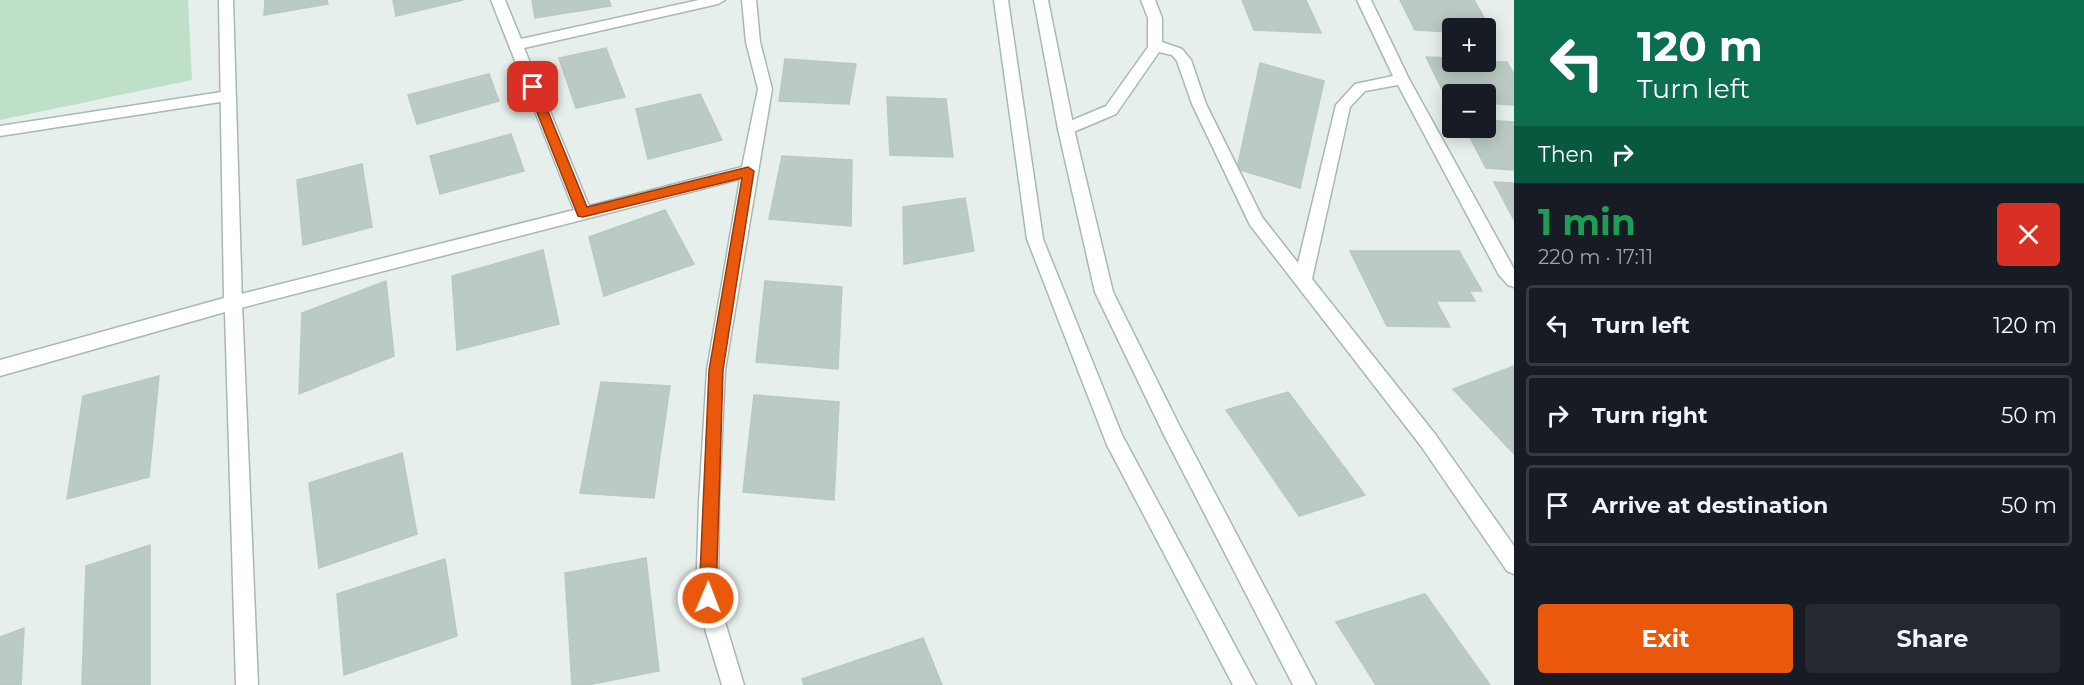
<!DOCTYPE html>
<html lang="en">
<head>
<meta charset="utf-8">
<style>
  body { margin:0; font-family:Montserrat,sans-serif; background:#242831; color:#f1f3f6; height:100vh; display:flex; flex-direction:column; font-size:22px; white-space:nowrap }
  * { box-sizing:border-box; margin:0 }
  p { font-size:20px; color:#9ea1a6 }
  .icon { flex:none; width:33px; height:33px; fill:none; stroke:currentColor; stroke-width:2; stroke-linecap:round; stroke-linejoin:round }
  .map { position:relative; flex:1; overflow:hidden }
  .panel { display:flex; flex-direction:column; background:#171b24; width:570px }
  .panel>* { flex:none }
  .hud { background:#0b6e4f; color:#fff; overflow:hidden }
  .fabs { position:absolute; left:1442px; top:18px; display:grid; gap:12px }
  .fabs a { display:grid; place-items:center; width:54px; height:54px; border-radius:6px; background:#171b24; box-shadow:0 3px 15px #0003; font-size:30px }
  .pin { position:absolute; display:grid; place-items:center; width:51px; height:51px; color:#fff; margin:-26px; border-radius:12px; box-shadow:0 3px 9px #0006 }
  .me { position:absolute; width:66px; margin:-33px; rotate:1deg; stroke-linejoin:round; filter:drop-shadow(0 0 4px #0008) }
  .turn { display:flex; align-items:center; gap:21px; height:126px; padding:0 24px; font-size:27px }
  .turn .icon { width:78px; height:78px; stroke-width:2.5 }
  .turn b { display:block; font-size:42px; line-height:51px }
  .then { display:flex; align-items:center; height:57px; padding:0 24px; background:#0003; gap:12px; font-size:22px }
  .round { display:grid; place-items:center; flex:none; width:63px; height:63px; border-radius:6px; background:#242831 }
  .overview { display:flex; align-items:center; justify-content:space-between; height:102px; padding:0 24px }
  h1 { font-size:36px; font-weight:700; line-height:45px; color:#1e9e55 }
  .cta { display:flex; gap:12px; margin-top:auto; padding:12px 24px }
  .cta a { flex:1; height:69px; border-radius:6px; background:#ea580c; color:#fff; font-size:24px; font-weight:700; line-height:69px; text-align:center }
  .cta a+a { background:#242831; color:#f1f3f6 }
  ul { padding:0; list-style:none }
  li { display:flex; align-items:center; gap:18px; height:81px; margin:0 12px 9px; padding:0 12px; border:3px solid #363941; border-radius:6px }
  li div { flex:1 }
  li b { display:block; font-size:22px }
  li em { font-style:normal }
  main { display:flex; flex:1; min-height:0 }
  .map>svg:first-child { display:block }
</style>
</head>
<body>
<main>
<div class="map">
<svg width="1514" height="685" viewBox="0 0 1514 685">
  <rect width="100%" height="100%" fill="#e6efeb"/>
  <polygon fill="#bfe0c8" points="0,0 188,0 192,80 0,120"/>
  <g fill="#bbcac4" stroke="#b8c9c2" stroke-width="1.5">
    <polygon points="265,0 327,0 328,4 264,15"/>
    <polygon points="393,0 463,0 396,16"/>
    <polygon points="532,0 609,0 611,6 535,18"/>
    <polygon points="1242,0 1306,0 1321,33 1254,30"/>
    <polygon points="1400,0 1474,0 1494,35 1485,34 1485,28 1452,28 1452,32 1415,30"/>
    <polygon points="606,48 625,97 576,108 559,58"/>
    <polygon points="1426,57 1452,58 1452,62 1507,62 1514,74 1514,105 1485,103 1485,94 1452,94 1452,101 1448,101"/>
    <polygon points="785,59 856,64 849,104 779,101"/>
    <polygon points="1260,63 1324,81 1300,188 1237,169"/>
    <polygon points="489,74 499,101 417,124 408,95"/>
    <polygon points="700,94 722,140 648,159 636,109"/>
    <polygon points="887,97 946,99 953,157 890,155"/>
    <polygon points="1485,120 1514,122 1514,170 1486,168 1465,128 1485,128"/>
    <polygon points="511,134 524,171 440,194 430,156"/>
    <polygon points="782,156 852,160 851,226 769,219"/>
    <polygon points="362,164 372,227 303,245 297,180"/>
    <polygon points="1494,182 1514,183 1514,220"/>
    <polygon points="965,198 974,251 904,264 903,207"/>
    <polygon points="665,210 694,264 604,296 589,237"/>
    <polygon points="543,250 559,324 457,350 452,276"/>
    <polygon points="1350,251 1459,251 1482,291 1469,291 1475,301 1436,301 1450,327 1387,326"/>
    <polygon points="386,281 394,356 299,394 302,313"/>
    <polygon points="765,281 842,287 838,369 756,362"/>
    <polygon points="1514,366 1514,454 1453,389"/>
    <polygon points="159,376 149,477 67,499 83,396"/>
    <polygon points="601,382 670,386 654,498 580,493"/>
    <polygon points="1288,392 1365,495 1299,516 1226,410"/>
    <polygon points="754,395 839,402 834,500 743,492"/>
    <polygon points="402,453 417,534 319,568 309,483"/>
    <polygon points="150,545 150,685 82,685 86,566"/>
    <polygon points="646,558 659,671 587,685 572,685 565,573"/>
    <polygon points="445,559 457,636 344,675 337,594"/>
    <polygon points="1425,594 1490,685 1376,685 1336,622"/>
    <polygon points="24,628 21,685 0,685 0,637"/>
    <polygon points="923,638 942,685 804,685 802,679"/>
  </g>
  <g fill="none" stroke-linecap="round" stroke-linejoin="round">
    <g stroke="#a8b8b2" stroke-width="3">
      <g id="minor">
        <polygon points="491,0 505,0 521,39 699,0 725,0 718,4 524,48 589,206 742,167 758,89 746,42 742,0 756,0 760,42 772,89 725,370 719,502 718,599 744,685 722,685 696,599 699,502 707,370 740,179 233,310 227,308 224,303 227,298 233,296 574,210"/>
        <polygon points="1141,0 1155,0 1162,18 1162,42 1182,49 1191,60 1206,104 1262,217 1298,263 1336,105 1355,84 1393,76 1357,0 1371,0 1409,79 1514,269 1514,287 1508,285 1499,275 1398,85 1365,91 1350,107 1312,279 1435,434 1514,546 1514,574 1507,571 1421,446 1250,225 1192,104 1177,61 1172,55 1159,52 1116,114 1071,133 1061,133 1058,129 1061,125 1106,106 1148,47 1148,18"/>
        <polygon points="228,91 233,92 235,96 233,100 0,136 0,126"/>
      </g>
    </g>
    <g stroke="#a8b8b2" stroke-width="3">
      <polygon id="tertiary" points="219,0 233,0 242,303 258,685 236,685 225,312 0,376 0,360 224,298"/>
    </g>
    <g stroke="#a4bbb3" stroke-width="3">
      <g id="secondary">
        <polygon points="994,0 1008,0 1043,239 1122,435 1256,685 1233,685 1107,445 1027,239"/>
        <polygon points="1034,0 1048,0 1074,129 1113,292 1179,425 1316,685 1293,685 1165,437 1095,292 1058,129"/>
      </g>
    </g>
    <use href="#minor" fill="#fff" fill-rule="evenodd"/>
    <use href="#tertiary" fill="#fff" fill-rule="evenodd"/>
    <use href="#secondary" fill="#fff" fill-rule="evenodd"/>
  </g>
  <polygon fill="#ea580c" stroke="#983908" stroke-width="1.5" points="533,83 538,87 587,207 748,167 754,171 723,370 716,598 713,604 708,607 702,604 699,598 709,370 742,178 583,217 578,216 527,87"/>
</svg>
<div class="fabs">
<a>+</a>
<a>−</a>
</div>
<div class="pin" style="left:533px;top:87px;background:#d93025"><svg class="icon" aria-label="arrive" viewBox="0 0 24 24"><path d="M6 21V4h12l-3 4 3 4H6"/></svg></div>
<svg class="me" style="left:708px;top:598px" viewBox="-20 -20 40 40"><circle r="17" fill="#ea580c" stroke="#fff" stroke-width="3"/><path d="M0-11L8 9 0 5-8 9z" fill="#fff"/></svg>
</div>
<section class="panel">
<div class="hud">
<div class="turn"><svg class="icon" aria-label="left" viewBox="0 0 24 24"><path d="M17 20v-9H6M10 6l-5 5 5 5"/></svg><div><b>120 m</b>Turn left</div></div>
<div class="then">Then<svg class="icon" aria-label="right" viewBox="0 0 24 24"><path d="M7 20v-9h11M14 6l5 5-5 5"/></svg></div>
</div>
<div class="overview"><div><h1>1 min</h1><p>220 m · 17:11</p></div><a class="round" style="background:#d93025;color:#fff"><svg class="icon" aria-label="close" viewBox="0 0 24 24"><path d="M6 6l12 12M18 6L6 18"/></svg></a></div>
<ul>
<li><svg class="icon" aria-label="left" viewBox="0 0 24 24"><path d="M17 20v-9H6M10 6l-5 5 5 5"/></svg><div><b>Turn left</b></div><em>120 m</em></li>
<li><svg class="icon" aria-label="right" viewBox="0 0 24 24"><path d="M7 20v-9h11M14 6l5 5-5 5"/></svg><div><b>Turn right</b></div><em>50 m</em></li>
<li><svg class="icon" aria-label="arrive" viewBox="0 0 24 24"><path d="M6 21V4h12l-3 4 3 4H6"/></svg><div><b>Arrive at destination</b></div><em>50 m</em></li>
</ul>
<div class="cta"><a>Exit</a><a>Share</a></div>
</section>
</main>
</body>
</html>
